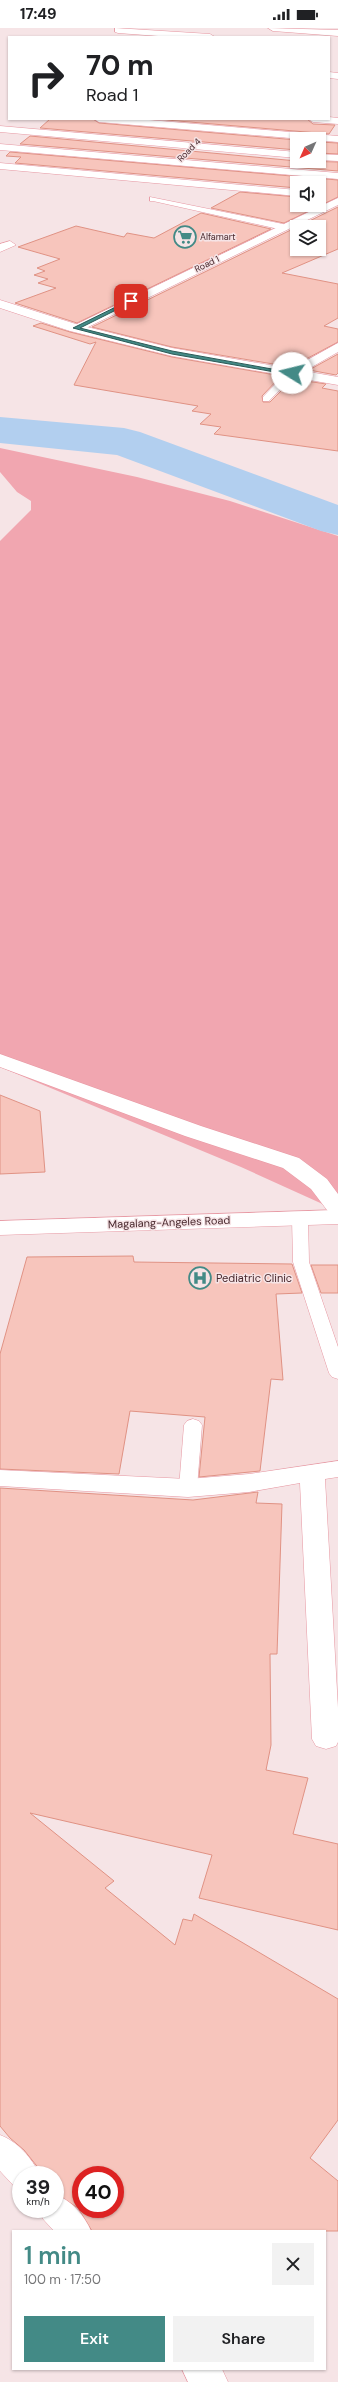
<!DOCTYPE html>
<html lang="en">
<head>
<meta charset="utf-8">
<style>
  body { margin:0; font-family:"DM Sans",sans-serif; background:#f2f2f2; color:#202124; height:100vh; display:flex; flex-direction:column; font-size:15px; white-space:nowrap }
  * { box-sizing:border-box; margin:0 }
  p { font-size:13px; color:#757577 }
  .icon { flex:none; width:22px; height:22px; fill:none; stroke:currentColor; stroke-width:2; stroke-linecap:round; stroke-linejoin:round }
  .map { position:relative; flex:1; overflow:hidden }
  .sheet { position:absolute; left:12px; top:2202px; width:314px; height:140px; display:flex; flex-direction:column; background:#fff; border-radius:0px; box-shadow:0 1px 3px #0004 }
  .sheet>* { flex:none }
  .guide { position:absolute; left:8px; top:8px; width:322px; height:84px; border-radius:0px; box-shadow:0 1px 3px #0004; background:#fff; color:#202124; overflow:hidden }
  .needle { width:26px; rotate:225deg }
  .fabs { position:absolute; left:290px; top:104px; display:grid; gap:8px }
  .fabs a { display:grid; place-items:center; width:36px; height:36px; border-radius:0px; background:#fff; box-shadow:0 1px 3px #0004; font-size:20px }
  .speed { position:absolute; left:12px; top:2138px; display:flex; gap:8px; font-size:20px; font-weight:700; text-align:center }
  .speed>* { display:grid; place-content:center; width:52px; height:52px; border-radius:50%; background:#fff; box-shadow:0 1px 3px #0004; line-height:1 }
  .speed small { font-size:10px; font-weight:400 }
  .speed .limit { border:6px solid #d22; background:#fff; color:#111 }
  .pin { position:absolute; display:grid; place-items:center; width:34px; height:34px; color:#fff; margin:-17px; border-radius:8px; box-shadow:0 2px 6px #0006 }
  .me { position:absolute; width:44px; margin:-22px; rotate:279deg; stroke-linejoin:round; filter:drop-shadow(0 0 3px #0008) }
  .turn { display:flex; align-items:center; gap:14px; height:84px; padding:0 12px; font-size:18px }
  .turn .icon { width:52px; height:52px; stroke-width:2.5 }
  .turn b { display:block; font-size:28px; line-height:34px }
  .round { display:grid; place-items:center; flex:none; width:42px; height:42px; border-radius:0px; background:#f2f2f2 }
  .head { display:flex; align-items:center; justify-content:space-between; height:68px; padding:0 12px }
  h1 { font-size:24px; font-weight:600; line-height:30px; color:#438a86 }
  .action { display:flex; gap:8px; margin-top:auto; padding:8px 12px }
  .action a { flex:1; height:46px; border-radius:0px; background:#438a86; color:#fff; font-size:16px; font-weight:600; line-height:46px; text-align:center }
  .action a+a { background:#f2f2f2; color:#202124 }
  .status { display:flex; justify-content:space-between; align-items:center; height:28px; padding:0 20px; background:#fff; direction:ltr }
  .status svg { height:11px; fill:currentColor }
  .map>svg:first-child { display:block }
</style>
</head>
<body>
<div class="status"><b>17:49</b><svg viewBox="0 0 49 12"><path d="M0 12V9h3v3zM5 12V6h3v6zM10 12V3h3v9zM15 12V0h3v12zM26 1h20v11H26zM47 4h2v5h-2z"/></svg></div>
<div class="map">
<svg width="338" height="2354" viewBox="0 0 338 2354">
  <rect width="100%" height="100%" fill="#f6e4e6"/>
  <polygon fill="#f1a6b0" points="0,420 137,449 230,473 338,508 338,1183 241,1139 0,1039 0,513 31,482 31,473 17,464 0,444"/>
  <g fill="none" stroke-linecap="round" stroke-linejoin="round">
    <polygon fill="#b2cfef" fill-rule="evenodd" points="0,389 124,400 140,404 338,477 338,507 321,503 117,427 0,415"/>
  </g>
  <g fill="#f7c5bc" stroke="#e09284" fill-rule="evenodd">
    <polygon points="50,91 93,91 99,95 297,112 297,122 40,100"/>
    <polygon points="155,91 307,91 313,96 335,97 329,106"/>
    <polygon points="30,108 297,133 338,134 338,143 20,116"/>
    <polygon points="319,114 338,115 338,126 319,125"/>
    <polygon points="10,124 338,152 338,169 284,195 211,180 240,164 297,169 297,177 319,177 319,155 297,155 297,160 15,135 21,129 6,128"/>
    <path d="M338,179V221L282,245L338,256V290L324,298L338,301V314L291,339L172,319L92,299ZM297,199H319V221H297Z"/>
    <polygon points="201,185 271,201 77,295 15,275 56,260 38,255 48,251 34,247 45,243 37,240 60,231 18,219 76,198 124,209 127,205 154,210"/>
    <polygon points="41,295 70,304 172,329 281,348 262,368 263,374 270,374 293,351 326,356 322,360 338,363 338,423 214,406 221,399 200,396 211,386 192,383 198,378 74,357 96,314 90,316 33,298"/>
    <polygon points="338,326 338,345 336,347 309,342"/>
    <polygon points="0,1067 40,1083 45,1144 0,1146"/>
    <polygon points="133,1228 134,1234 292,1236 302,1265 276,1266 283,1352 271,1351 260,1443 199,1449 205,1389 130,1383 119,1446 0,1441 0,1326 27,1229"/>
    <polygon points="311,1237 338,1237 338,1265 321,1265"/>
    <path d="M0,1460L193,1472L258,1464L256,1475L282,1476L277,1626H270L271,1717L266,1742L308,1750L293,1806L338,1816V1902L199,1870L212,1827L30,1785L114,1853L105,1860L175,1917L183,1891L192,1893L194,1886L338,1971V2092L310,2130L338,2153V2203H92L78,2180L55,2165V2147H44L24,2122L10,2110L0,2098ZM81,2147H115V2181H81Z"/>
  </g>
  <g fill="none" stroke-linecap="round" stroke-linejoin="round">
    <g stroke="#e797a2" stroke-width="1">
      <g id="service">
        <polygon points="150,169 283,196 287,199 283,202 153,173 150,173"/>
        <polygon points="291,342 296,345 294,347 269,373 263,373 263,369 288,343"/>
        <polygon points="300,1185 306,1187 308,1190 309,1234 338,1319 338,1351 332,1349 329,1345 293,1234 292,1190 294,1187"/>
        <polygon points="193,1391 199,1393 202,1397 197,1460 194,1464 188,1466 182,1464 179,1460 184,1397 187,1393"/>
      </g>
    </g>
    <g stroke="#e797a2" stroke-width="1">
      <g id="minor">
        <polygon points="115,0 210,6 215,9 172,9 118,5 115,4"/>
        <polygon points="268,0 338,2 338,8 273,3"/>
        <polygon points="329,44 338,45 338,51 329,50"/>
        <polygon points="329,89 338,90 338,96 313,94 308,91 329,91"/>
        <polygon points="94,91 137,91 338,108 338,114 99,94"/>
        <polygon points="0,98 297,124 297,130 0,104"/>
        <polygon points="0,116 338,145 338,151 0,122"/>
        <polygon points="319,126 338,127 338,133 319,132"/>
        <polygon points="0,135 297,162 297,168 0,141"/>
        <polygon points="338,170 338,177 80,303 70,303 69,300"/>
        <polygon points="10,213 16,217 0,224 0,216"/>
        <polygon points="338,315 338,324 296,348 286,348 284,345"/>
        <polygon points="0,1026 201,1098 299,1130 327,1151 338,1166 338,1188 330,1186 311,1161 283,1140 185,1108 0,1039"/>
        <polygon points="338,1433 338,1449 325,1451 338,1680 338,1714 336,1718 326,1721 316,1718 312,1711 300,1455 249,1464 188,1469 0,1458 0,1442 188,1451 249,1446"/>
        <path d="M0,2107C17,2113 32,2130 40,2147H21V2160L13,2157L0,2143Z"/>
        <path d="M55,2166C72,2173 84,2187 91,2203H54L43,2191L39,2181H55Z"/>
        <polygon points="182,2341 222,2341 228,2354 188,2354"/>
      </g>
    </g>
    <g stroke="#e797a2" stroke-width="1">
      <polygon id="tertiary" points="0,272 79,297 172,320 338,349 338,357 172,328 70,303 0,280"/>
    </g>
    <g stroke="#e797a2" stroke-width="1">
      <polygon id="secondary" points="338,1182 338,1196 0,1207 0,1193"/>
    </g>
    <use href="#service" fill="#fff" fill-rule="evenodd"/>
    <use href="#minor" fill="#fff" fill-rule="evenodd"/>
    <use href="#tertiary" fill="#fff" fill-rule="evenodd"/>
    <use href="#secondary" fill="#fff" fill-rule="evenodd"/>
  </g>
  <polygon fill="#438a86" stroke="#2c5a57" points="130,272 134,273 80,300 172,323 294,345 292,347 172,326 73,300"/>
  <defs>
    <g id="supermarket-ring" transform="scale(1.15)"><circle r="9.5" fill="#f6e4e6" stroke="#438a86" stroke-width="1.5"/><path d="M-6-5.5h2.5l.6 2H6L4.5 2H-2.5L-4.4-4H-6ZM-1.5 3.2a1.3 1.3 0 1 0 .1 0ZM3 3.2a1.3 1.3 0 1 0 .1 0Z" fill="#438a86"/></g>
    <g id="hospital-ring" transform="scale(1.15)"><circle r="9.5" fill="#f6e4e6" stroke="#438a86" stroke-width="1.5"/><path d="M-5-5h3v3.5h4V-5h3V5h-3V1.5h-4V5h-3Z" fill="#438a86"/></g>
  </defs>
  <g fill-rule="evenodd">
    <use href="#supermarket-ring" x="185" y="209"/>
    <use href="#hospital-ring" x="200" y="1250"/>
  </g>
  <g text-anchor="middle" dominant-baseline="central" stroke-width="3" stroke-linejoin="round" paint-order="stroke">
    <g font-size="9" fill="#48282d" stroke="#f6e4e6">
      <text transform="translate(189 122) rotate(-45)">Road 4</text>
      <text transform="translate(207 236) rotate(-26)">Road 1</text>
    </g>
    <g font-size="9" fill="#48282d" stroke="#f6e4e6" text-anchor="start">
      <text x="200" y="209">Alfamart</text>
    </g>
    <g font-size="11" fill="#48282d" stroke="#f6e4e6">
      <text transform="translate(169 1194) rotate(-2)">Magalang-Angeles Road</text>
    </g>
    <g font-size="11" fill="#48282d" stroke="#f6e4e6" text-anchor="start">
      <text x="216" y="1250">Pediatric Clinic</text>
    </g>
  </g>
</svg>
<div class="fabs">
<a><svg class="needle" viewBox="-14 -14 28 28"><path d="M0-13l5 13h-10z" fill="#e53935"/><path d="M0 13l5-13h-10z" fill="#757577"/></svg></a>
<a><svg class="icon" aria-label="sound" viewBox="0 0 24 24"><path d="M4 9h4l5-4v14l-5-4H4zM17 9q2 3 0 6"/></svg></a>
<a><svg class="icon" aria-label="layers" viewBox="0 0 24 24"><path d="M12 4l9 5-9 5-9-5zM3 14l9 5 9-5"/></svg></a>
</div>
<div class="speed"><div>39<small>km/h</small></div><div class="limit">40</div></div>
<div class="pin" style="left:131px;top:273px;background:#d93025"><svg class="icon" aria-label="arrive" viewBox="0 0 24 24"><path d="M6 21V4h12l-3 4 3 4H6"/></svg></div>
<svg class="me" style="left:292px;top:345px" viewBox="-20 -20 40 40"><circle r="19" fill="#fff"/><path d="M0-13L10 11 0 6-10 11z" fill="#438a86"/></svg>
<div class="guide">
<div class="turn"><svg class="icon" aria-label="right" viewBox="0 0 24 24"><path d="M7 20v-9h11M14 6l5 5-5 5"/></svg><div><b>70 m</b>Road 1</div></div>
</div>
<section class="sheet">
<div class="head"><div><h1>1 min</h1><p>100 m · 17:50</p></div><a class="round"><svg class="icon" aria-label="close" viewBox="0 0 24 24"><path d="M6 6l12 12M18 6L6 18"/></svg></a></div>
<div class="action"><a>Exit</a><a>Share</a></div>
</section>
</div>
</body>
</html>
